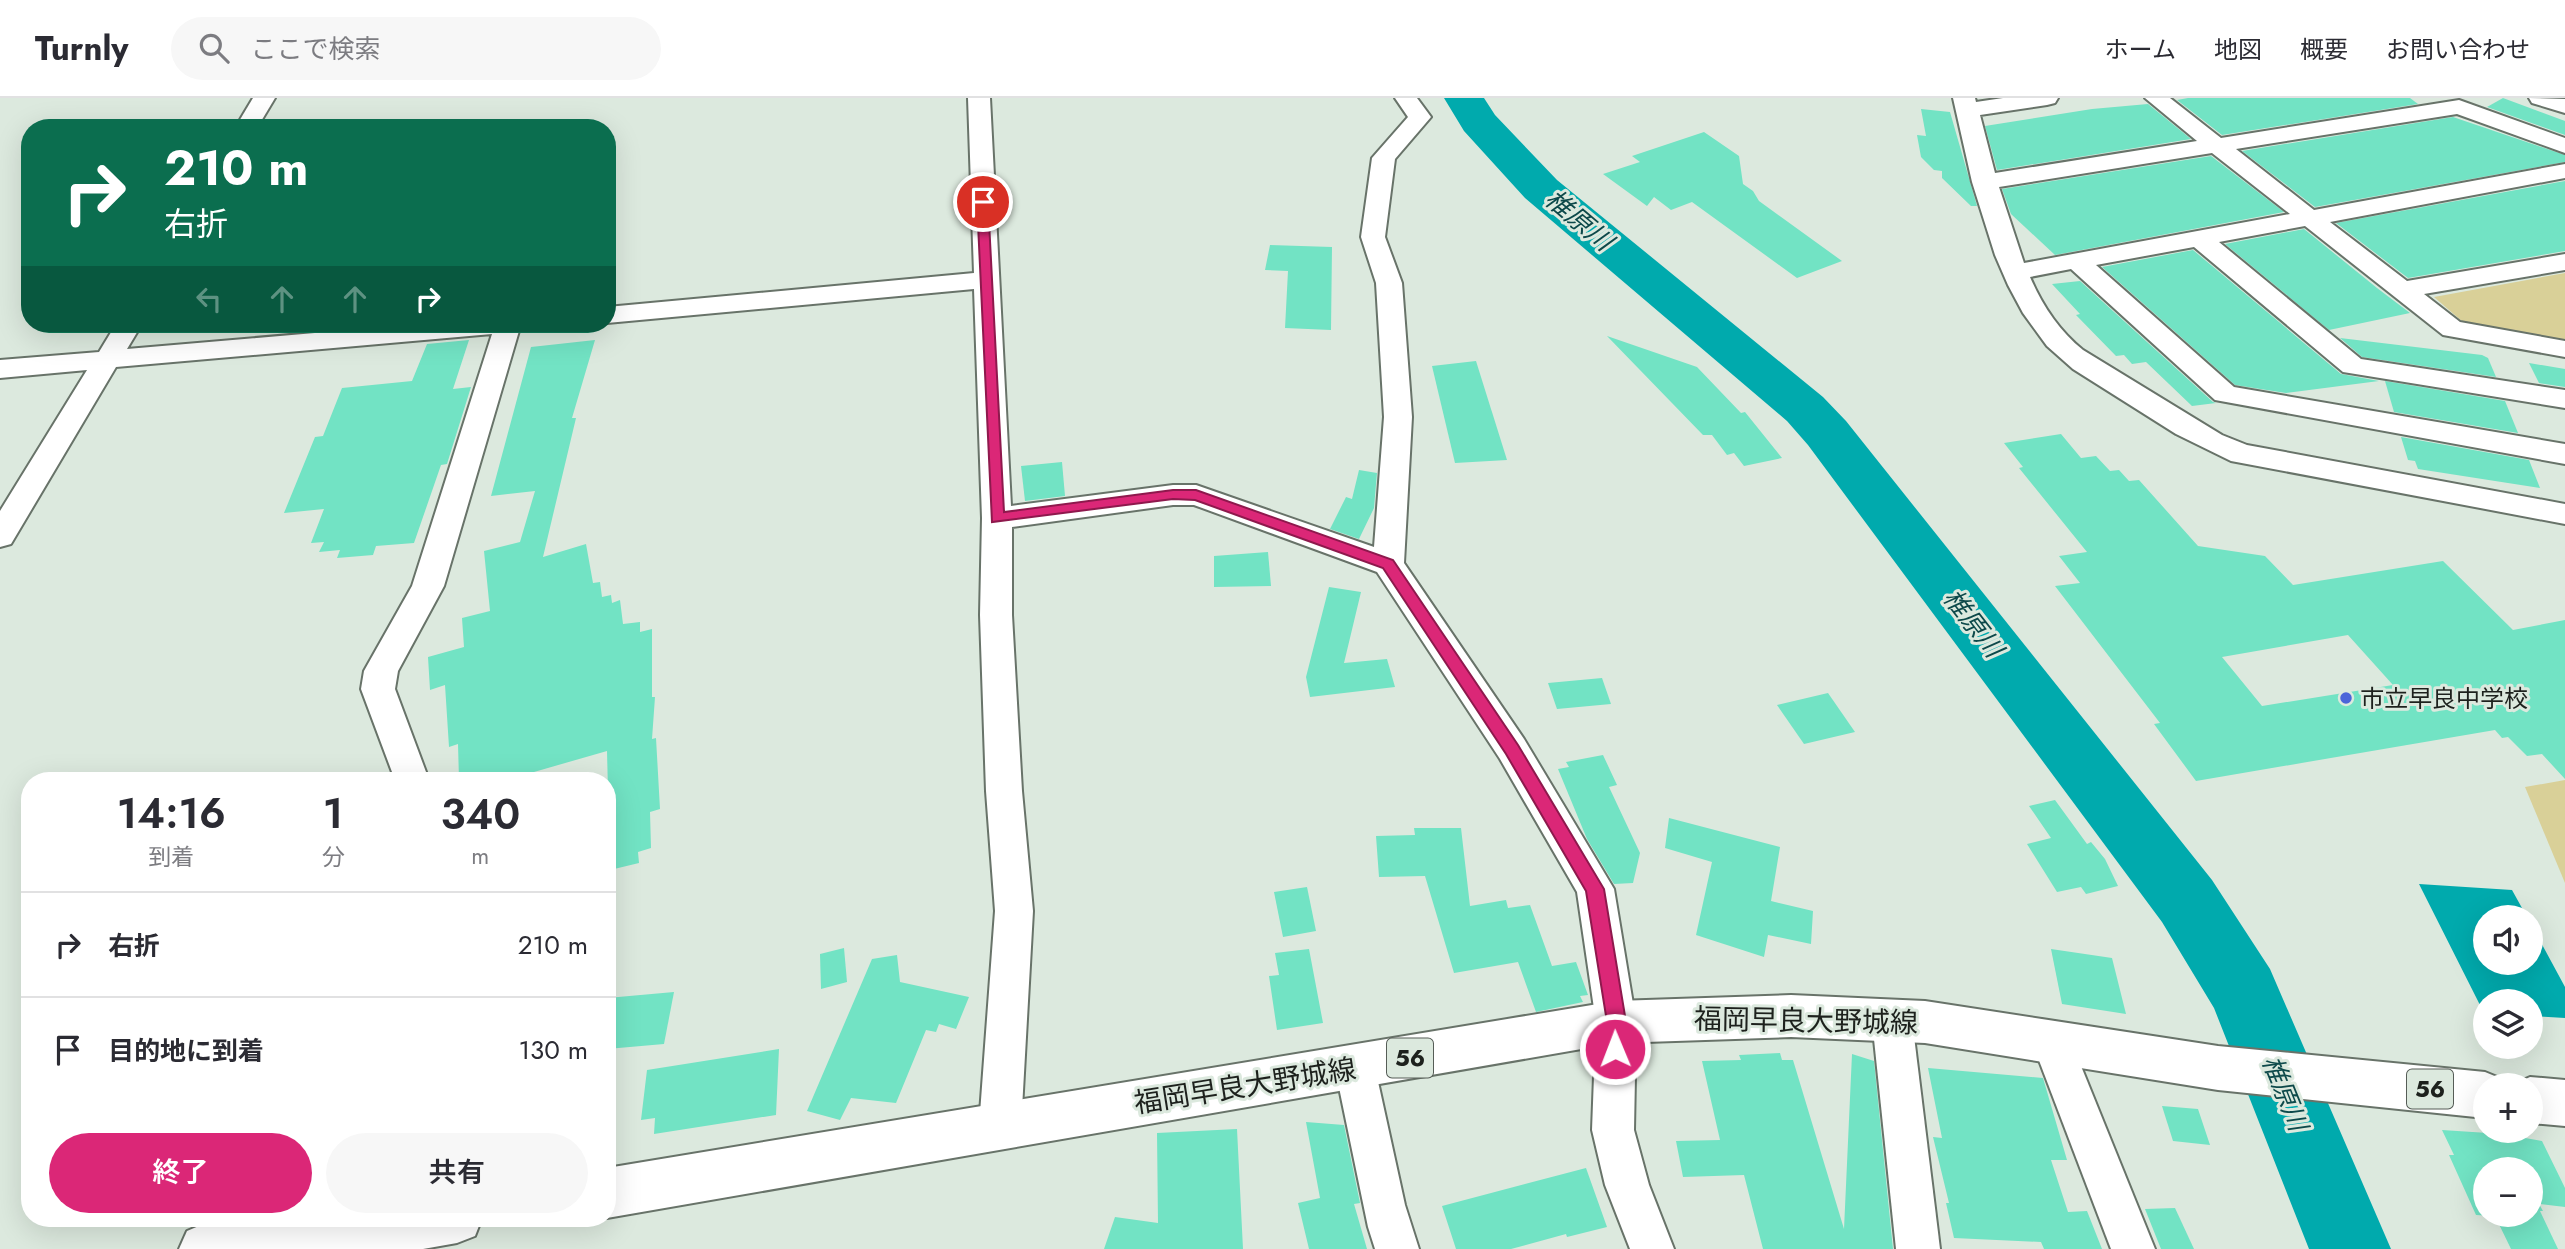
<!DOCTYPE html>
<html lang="ja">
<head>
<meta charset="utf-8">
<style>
  body { margin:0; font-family:Jost,"Noto Sans JP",sans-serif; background:#f7f7f7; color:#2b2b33; height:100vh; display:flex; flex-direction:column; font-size:26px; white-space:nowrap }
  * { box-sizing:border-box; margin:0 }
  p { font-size:23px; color:#7c7c81 }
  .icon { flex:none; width:38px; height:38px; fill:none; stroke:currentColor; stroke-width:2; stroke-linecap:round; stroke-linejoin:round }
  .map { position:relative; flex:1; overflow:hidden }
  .sheet { position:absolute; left:21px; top:674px; width:595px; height:455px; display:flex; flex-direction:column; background:#fff; border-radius:28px; box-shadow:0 7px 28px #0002 }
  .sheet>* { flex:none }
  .banner { position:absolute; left:21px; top:21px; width:595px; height:214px; border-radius:28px; box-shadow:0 7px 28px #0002; background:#0b6e4f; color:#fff; overflow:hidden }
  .tools { position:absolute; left:2473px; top:807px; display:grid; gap:14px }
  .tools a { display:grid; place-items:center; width:70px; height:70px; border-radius:50%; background:#fff; box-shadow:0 7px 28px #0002; font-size:35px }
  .pin { position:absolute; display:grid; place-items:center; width:60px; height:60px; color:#fff; margin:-30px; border:4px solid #fff; border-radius:50%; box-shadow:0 2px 7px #0007 }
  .me { position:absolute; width:77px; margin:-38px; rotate:359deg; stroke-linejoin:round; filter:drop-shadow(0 0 5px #0008) }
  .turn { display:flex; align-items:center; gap:24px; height:147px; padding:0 28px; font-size:32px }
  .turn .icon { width:91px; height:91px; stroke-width:2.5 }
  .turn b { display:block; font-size:49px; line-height:60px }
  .lanes { display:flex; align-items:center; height:66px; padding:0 28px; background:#0003; justify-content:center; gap:35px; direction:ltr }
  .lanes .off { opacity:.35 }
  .eta { display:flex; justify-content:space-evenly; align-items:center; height:119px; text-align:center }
  .eta b { font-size:42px; font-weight:600; line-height:49px }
  .button { display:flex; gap:14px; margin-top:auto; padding:14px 28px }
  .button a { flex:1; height:80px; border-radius:42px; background:#db2777; color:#fff; font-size:28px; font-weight:600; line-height:80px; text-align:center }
  .button a+a { background:#f7f7f7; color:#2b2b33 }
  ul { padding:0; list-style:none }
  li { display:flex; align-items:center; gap:21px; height:105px; padding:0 28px; border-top:2px solid #e1e1e2 }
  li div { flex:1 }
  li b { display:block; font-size:26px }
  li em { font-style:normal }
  header { display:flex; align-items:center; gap:42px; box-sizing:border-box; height:98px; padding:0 35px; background:#fff; border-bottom:2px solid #e1e1e2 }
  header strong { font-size:33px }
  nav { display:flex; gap:38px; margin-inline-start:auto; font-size:24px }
  .search { width:490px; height:63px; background:#f7f7f7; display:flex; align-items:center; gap:18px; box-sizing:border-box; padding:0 24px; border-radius:38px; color:#7c7c81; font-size:26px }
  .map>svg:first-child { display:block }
</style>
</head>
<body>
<header>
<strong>Turnly</strong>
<div class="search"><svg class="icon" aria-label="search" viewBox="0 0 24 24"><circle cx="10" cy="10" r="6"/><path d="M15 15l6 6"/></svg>ここで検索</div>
<nav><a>ホーム</a><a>地図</a><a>概要</a><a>お問い合わせ</a></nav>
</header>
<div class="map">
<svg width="2565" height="1151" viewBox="0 0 2565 1151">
  <rect width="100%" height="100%" fill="#dce9de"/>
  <g fill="#d9d098">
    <polygon points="2565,175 2565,242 2464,225 2434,199"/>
    <polygon points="2565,682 2565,785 2525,689"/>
  </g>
  <polygon fill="#00aaad" points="2419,786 2512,792 2527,819 2485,819 2485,864 2530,864 2531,826 2565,889 2565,920 2531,918 2530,903 2485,903 2484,915"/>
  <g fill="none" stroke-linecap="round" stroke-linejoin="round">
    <polygon fill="#00aaad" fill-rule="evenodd" points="1444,0 1484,0 1495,17 1557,82 1823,299 1846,323 2212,782 2270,871 2391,1151 2309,1151 2214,910 2162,824 1808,347 1787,323 1525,100 1464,33"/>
  </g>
  <g fill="#72e3c4" fill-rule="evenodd">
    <polygon points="2188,0 2410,0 2418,6 2222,37 2177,2"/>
    <polygon points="2503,0 2565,23 2565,37 2487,9"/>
    <polygon points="2148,6 2191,41 1997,72 1985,28 2092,11"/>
    <polygon points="1921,11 1950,14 1977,108 1971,108 1942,80 1942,73 1934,72 1921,59 1917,37 1926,38"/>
    <polygon points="2453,19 2565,57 2565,64 2315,109 2242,53"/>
    <polygon points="1704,34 1739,58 1743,86 1753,93 1759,103 1842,163 1797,180 1692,104 1671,112 1654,99 1647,108 1603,76 1640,64 1632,58"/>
    <polygon points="2211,58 2284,114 2055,157 2011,116 2002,91"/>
    <polygon points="2565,83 2565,153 2408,180 2336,125"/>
    <polygon points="2304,131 2377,190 2410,215 2329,232 2225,146"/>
    <polygon points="1270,147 1332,149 1331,232 1285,230 1288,173 1265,172"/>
    <polygon points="2193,152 2341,276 2379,283 2286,295 2235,287 2102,169"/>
    <polygon points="2080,183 2213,304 2216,305 2192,308 2146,264 2132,266 2124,257 2116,258 2076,217 2080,216 2052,186"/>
    <polygon points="1607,238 1697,269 1741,315 1745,314 1782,360 1744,368 1734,355 1727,357 1712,337 1703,337"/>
    <polygon points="2340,240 2482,257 2488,260 2496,279 2362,259"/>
    <polygon points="469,242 453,291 471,289 447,366 441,367 414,445 376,448 373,457 337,460 340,452 319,454 324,444 311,445 324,411 284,415 315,339 323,338 342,290 412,283 427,246"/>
    <polygon points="595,242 572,320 576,320 543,459 586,446 593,485 600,484 602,499 611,497 612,505 620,502 623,526 640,524 640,534 652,531 652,599 655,599 652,641 656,640 660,711 650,714 651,750 638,754 639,765 610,772 607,653 506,682 459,682 458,646 449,649 445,587 430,592 428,559 464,549 462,520 490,513 484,453 520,444 535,393 491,398 531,249"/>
    <polygon points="1476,263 1507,362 1455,365 1432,268"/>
    <polygon points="2529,265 2565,271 2565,289 2539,285"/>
    <polygon points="2385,283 2505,303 2518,335 2394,314"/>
    <path d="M2061,336L2081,360L2096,358L2110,373L2119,372L2129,383L2139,382L2198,448L2265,458L2293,487L2443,463L2513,532L2565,522V681L2542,656L2527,658L2508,639L2502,640L2495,632L2196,683L2154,626L2160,625L2055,488L2080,485L2059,458L2087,454L2019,370L2023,369L2004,345ZM2348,537L2393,587L2262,608L2222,559Z"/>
    <polygon points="2401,339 2529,362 2540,390 2418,371 2415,363 2408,362"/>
    <polygon points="1062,364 1065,398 1025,403 1021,368"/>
    <polygon points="1359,372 1377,375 1374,410 1359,441 1330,431 1346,399 1352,401"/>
    <polygon points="1268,454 1271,488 1214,489 1214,458"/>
    <polygon points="1329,489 1361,494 1344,565 1387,561 1395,589 1310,599 1306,579"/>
    <polygon points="1602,580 1611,606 1557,611 1548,585"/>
    <polygon points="1828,595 1855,634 1804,646 1777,607"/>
    <polygon points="1603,657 1617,687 1609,689 1640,755 1633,785 1614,786 1587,741 1558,671 1569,669 1566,664"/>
    <polygon points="2055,702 2087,746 2091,744 2105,761 2118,788 2086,796 2081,789 2057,794 2027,746 2051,740 2029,708"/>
    <polygon points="1669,720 1780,749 1771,803 1813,813 1811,846 1768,837 1764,859 1696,837 1712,764 1665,750"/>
    <polygon points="1414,730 1461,730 1470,808 1506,802 1508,810 1530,807 1552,868 1576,864 1588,897 1580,898 1583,904 1536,914 1518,864 1454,875 1425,778 1379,779 1376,738 1415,737"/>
    <polygon points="1307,789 1316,833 1283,839 1274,794"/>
    <polygon points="844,850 847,884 821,891 820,856"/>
    <polygon points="1309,851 1323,925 1277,932 1269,878 1279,877 1275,855"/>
    <polygon points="2051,851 2112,860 2126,916 2062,906"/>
    <polygon points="897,857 900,884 969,899 956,931 939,926 936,934 926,932 896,1005 851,1000 840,1022 807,1013 872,861"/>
    <polygon points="674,894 664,946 607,951 607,900"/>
    <polygon points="779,951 776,1017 654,1036 655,1020 641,1022 647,972"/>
    <polygon points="1780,955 1782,962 1793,962 1844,1131 1852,956 1874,963 1893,1151 1763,1151 1744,1077 1683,1079 1676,1043 1720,1042 1702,963 1741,962 1739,957"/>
    <polygon points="1928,970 2043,980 2067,1062 2051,1062 2068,1114 2087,1113 2102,1151 2044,1151 2041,1144 1954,1140 1946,1105 1949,1105 1933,1039 1942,1040"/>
    <polygon points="2162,1008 2198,1011 2210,1047 2173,1043"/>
    <polygon points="1306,1024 1344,1027 1360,1105 1354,1106 1367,1151 1309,1151 1298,1105 1320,1100"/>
    <polygon points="1237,1031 1243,1151 1104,1151 1115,1119 1158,1125 1157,1035"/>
    <path d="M2442,1032L2503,1036L2542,1043L2565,1090V1109L2539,1106L2543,1113H2540L2558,1151H2511L2495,1118L2476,1117L2449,1057H2454ZM2485,1071H2530V1116H2485Z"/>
    <polygon points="1586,1070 1607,1129 1567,1139 1566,1136 1511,1151 1456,1151 1442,1108"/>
    <polygon points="2175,1110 2194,1151 2161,1151 2145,1111"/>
  </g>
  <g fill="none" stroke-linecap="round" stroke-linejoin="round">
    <g stroke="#687369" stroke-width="4">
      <g id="minor">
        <polygon points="253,0 275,0 257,30 235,30"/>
        <polygon points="968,0 990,0 1011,408 1173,387 1196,387 1374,449 1384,319 1376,185 1361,139 1372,60 1408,19 1395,0 1417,0 1431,19 1395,61 1385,139 1402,185 1412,319 1404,465 1524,641 1614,791 1636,924 1634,1032 1649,1087 1674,1151 1630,1151 1605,1087 1592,1032 1596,924 1577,794 1500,661 1377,474 1194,407 1173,407 1012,429 1012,517 1022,693 1033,813 1021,1029 1015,1043 1000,1049 985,1043 979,1029 995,813 986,693 980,517 982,420 974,191 607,225 607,209 974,175"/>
        <path d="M1953,0H1975L1976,4L2003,0H2058L2055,5L2047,7L1980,17L1995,75L2197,43L2145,0H2170L2221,40L2459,2L2565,40V55L2457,16L2236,51L2314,112L2565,66V80L2330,124L2407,183L2565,156V172L2424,196L2460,224L2565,243V259L2443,237L2305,128L2219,144L2361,261L2565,292V310L2343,274L2194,149L2096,167L2234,289L2565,346V366L2215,302L2071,171L2030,179C2042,207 2059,233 2083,252L2222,337L2247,347L2565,406V426L2231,363L2176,336L2073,271L2047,248L2023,215L2008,187L1995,157L1972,84ZM2212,55L2290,116L2024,165L1999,89Z"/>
        <polygon points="2529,0 2565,1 2565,15 2532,5"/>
        <polygon points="116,226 142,226 127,251 419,226 521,226 444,488 398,573 395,591 429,682 395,682 361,591 364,573 412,488 492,236 116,269 11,446 0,449 0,413 87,272 0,280 0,262 99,254"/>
        <polygon points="1892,904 1906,909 1912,922 1940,1151 1896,1151 1872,922 1878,909"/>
        <polygon points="2052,925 2066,931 2155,1151 2111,1151 2032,944 2038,931"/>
        <polygon points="1355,951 1369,956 1375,970 1405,1107 1419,1151 1375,1151 1368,1129 1335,970 1341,956"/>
      </g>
    </g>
    <g stroke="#687369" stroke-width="4">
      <g id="major">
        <polygon points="1791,897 1925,903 2218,948 2485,974 2502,981 2505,987 2485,987 2485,1020 2218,992 1925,945 1791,939 1616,945 607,1120 607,1070 1616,903"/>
        <polygon points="2530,979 2565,982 2565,1028 2530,1025 2530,987 2512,987"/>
        <polygon points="238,1120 482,1120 475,1138 457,1145 423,1151 179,1151 187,1133 213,1122"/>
      </g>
    </g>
    <use href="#minor" fill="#fff" fill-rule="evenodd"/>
    <use href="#major" fill="#fff" fill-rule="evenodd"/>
  </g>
  <polygon fill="#db2777" stroke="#8e194d" stroke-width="2" points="983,101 988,104 1004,414 1173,392 1196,392 1393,462 1518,647 1604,791 1626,924 1625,951 1622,957 1615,960 1608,957 1606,951 1607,924 1586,793 1506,656 1383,470 1195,402 1173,401 992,424 977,104"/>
  <circle fill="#4b65d9" stroke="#dce9de" stroke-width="2.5" cx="2346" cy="600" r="7"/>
  <g text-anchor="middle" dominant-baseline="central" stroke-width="6" stroke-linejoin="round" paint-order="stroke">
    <g fill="#dce9de" stroke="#565d57" stroke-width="2">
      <rect x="1387" y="940.5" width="46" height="39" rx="5"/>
      <rect x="2407" y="971.5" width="46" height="39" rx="5"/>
    </g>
    <g font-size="23" font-weight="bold" fill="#1d211d">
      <text x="1410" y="960">56</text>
      <text x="2430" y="991">56</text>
    </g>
    <g font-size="24" fill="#1d211d" stroke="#dce9de" text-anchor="start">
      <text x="2360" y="600">市立早良中学校</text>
    </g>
    <g font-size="26" font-style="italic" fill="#0d494a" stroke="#dce9de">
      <text transform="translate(1579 122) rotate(40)">椎原川</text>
      <text transform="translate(1973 525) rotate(52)">椎原川</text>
      <text transform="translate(2285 995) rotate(68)">椎原川</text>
    </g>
    <g font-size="28" fill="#1d211d" stroke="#dce9de">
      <text transform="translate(1806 923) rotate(1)">福岡早良大野城線</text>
      <text transform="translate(1245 988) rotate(-9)">福岡早良大野城線</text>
    </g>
  </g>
</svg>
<div class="tools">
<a><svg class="icon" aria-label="sound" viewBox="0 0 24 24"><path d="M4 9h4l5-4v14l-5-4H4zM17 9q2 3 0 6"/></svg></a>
<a><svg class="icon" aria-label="layers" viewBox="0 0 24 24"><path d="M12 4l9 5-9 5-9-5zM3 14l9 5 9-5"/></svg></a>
<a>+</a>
<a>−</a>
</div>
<div class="pin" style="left:983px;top:104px;background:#d93025"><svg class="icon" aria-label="arrive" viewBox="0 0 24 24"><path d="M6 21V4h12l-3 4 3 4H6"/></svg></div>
<svg class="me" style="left:1615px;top:951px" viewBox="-20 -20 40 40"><circle r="17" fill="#db2777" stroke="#fff" stroke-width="3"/><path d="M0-11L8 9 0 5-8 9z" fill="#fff"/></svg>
<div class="banner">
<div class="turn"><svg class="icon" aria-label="right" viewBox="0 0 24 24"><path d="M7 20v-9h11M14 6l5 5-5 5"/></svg><div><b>210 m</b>右折</div></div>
<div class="lanes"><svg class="icon off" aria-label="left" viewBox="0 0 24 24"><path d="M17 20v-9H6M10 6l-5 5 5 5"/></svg><svg class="icon off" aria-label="ahead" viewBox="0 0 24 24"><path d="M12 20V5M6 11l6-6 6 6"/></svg><svg class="icon off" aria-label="ahead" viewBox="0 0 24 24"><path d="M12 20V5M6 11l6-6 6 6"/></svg><svg class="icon" aria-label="right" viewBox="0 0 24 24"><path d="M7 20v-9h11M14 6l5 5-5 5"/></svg></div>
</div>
<section class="sheet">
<div class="eta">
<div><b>14:16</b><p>到着</p></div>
<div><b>1</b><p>分</p></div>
<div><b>340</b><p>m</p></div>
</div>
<ul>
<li><svg class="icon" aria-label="right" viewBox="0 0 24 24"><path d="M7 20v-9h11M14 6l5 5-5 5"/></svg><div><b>右折</b></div><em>210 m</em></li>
<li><svg class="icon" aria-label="arrive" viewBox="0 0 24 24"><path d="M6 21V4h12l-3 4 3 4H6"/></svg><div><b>目的地に到着</b></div><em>130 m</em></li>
</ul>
<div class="button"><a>終了</a><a>共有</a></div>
</section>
</div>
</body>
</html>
